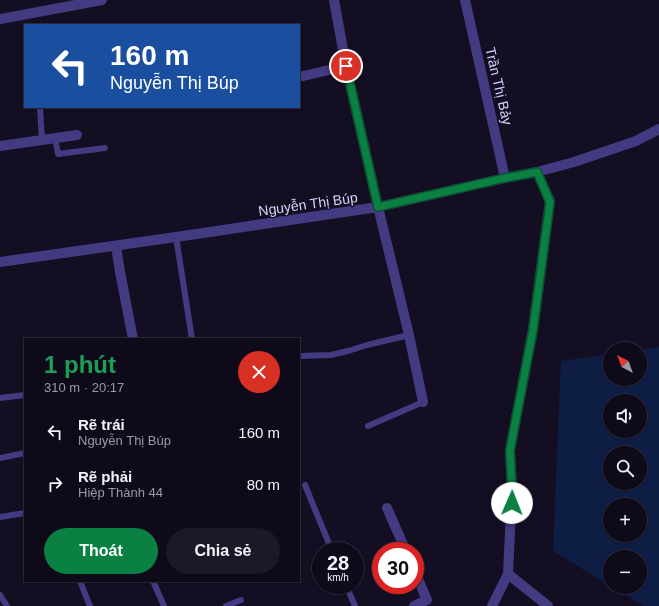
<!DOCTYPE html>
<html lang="vi">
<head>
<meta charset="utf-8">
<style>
  body { margin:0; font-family:Arial,sans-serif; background:#1d1827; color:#f1f3f6; height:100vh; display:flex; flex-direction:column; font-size:15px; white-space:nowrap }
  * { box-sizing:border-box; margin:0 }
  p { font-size:13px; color:#9b9aa2 }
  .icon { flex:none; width:22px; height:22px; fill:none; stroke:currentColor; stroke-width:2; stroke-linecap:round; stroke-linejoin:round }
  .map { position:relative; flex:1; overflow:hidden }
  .sheet { position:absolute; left:24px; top:338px; width:276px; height:244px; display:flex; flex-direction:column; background:#0f0a1a; border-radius:0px; box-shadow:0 1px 3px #0004,0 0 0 1px #2f2b39 }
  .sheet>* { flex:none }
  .top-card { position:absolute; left:24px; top:24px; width:276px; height:84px; border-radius:0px; box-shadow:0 1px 3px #0004,0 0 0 1px #2f2b39; background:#1a4fa0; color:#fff; overflow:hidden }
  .needle { width:26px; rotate:319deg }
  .tools { position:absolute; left:603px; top:342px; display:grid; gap:8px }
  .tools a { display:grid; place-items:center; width:44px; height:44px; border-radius:50%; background:#0f0a1a; box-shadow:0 1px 3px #0004,0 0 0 1px #2f2b39; font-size:20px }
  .speed { position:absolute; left:312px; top:542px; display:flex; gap:8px; font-size:20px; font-weight:700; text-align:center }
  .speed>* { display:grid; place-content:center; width:52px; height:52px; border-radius:50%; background:#0f0a1a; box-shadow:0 1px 3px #0004,0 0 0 1px #2f2b39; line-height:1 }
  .speed small { font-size:10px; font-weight:400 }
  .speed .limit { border:6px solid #d22; background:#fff; color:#111 }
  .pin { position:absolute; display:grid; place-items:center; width:34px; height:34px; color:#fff; margin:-17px; border:2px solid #fff; border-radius:50%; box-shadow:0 1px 4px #0007 }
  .me { position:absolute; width:44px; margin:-22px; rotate:1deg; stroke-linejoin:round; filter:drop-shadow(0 0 3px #0008) }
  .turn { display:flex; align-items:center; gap:14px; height:84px; padding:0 20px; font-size:18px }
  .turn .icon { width:52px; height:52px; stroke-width:2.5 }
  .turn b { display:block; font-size:28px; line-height:34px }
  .round { display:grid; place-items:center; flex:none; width:42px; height:42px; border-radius:21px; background:#1d1827 }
  .overview { display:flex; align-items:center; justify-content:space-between; height:68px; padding:0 20px }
  h1 { font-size:24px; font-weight:700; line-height:30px; color:#1e9e55 }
  .action { display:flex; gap:8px; margin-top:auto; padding:8px 20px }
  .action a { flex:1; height:46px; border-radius:24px; background:#0b8043; color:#fff; font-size:16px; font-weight:700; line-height:46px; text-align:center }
  .action a+a { background:#1d1827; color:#f1f3f6 }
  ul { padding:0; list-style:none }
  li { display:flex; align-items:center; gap:12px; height:52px; padding:0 20px }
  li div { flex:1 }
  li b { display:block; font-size:15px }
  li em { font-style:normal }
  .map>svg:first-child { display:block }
</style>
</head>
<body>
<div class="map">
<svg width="659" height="606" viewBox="0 0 659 606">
  <rect width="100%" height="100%" fill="#140e23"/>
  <path fill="#0d1d43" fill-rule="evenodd" d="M659,347V606H644L612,587H640V557H610V586L553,551L561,361L610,354V379H640V350ZM610,401H640V431H610ZM610,453H640V483H610ZM610,505H640V535H610Z"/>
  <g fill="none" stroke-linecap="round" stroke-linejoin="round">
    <g stroke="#433b81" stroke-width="6">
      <polyline points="40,107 42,140"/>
      <polyline points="55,138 58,154 105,148"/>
      <polyline points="176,237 192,339"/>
      <polyline points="299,356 331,355 348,351 367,345 409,335"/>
      <polyline points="0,398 25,395"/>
      <polyline points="368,426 423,402"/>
      <polyline points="0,458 25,453"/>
      <polyline points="305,485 332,551"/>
      <polyline points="0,517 25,513"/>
      <polyline points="80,581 90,606"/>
      <polyline points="153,581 164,606"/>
      <polyline points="346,585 355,606"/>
      <polyline points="0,595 7,606"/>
      <polyline points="226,606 241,600"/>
    </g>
    <g stroke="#433b81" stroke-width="10">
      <polyline points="334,0 346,66 378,207 409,335 423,402"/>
      <polyline points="465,0 505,178"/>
      <polyline points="0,19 102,0"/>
      <polyline points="299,77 346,66"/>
      <polyline points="0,146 77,135"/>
      <polyline points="116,246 120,272 133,339"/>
      <polyline points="387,508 406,551"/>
      <polyline points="508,574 548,606"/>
      <polyline points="414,606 427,600 415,572"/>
      <polyline points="492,606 508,574 512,490 510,450 533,329 550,201 537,172"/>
    </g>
    <polyline stroke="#433b81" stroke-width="10" points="0,262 176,237 378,207 505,178 537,172 574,162 636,141 659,129"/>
  </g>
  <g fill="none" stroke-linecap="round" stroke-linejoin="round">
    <g stroke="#07532c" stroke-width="10">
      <polyline id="route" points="346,66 378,207 505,178 537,172 550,202 533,330 510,450 512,490 512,503"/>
    </g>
    <use href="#route" stroke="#0b8043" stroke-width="7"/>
  </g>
  <g text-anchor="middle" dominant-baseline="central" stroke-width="3" stroke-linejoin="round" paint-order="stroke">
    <g font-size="14" fill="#dad1fe" stroke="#140e23">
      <text transform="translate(499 86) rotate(77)">Trần Thị Bảy</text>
      <text transform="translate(308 204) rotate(-8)">Nguyễn Thị Búp</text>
    </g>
  </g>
</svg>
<div class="tools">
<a><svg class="needle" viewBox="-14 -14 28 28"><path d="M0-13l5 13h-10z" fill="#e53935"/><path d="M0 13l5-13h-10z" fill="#9b9aa2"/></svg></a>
<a><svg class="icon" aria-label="sound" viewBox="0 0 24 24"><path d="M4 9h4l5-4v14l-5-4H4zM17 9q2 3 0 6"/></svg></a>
<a><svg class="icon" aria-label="search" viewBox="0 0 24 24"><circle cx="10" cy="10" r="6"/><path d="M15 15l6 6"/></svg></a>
<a>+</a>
<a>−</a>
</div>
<div class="speed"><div>28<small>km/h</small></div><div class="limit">30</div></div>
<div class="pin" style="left:346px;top:66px;background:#d93025"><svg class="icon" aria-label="arrive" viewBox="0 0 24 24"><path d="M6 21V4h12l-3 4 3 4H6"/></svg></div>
<svg class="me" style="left:512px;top:503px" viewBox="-20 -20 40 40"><circle r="19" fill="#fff"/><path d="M0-13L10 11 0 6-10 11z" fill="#0b8043"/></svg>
<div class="top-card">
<div class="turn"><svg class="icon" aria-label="left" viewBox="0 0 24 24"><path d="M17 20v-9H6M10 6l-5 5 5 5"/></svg><div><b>160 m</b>Nguyễn Thị Búp</div></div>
</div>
<section class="sheet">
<div class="overview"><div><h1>1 phút</h1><p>310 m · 20:17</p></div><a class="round" style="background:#d93025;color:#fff"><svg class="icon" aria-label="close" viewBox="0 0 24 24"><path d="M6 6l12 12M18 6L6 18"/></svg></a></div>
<ul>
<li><svg class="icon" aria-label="left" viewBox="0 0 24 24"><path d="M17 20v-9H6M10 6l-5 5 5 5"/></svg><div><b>Rẽ trái</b><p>Nguyễn Thị Búp</p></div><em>160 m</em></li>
<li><svg class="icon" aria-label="right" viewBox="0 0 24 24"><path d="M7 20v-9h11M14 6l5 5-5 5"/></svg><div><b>Rẽ phải</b><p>Hiệp Thành 44</p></div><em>80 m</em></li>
</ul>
<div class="action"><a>Thoát</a><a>Chia sẻ</a></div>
</section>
</div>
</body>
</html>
